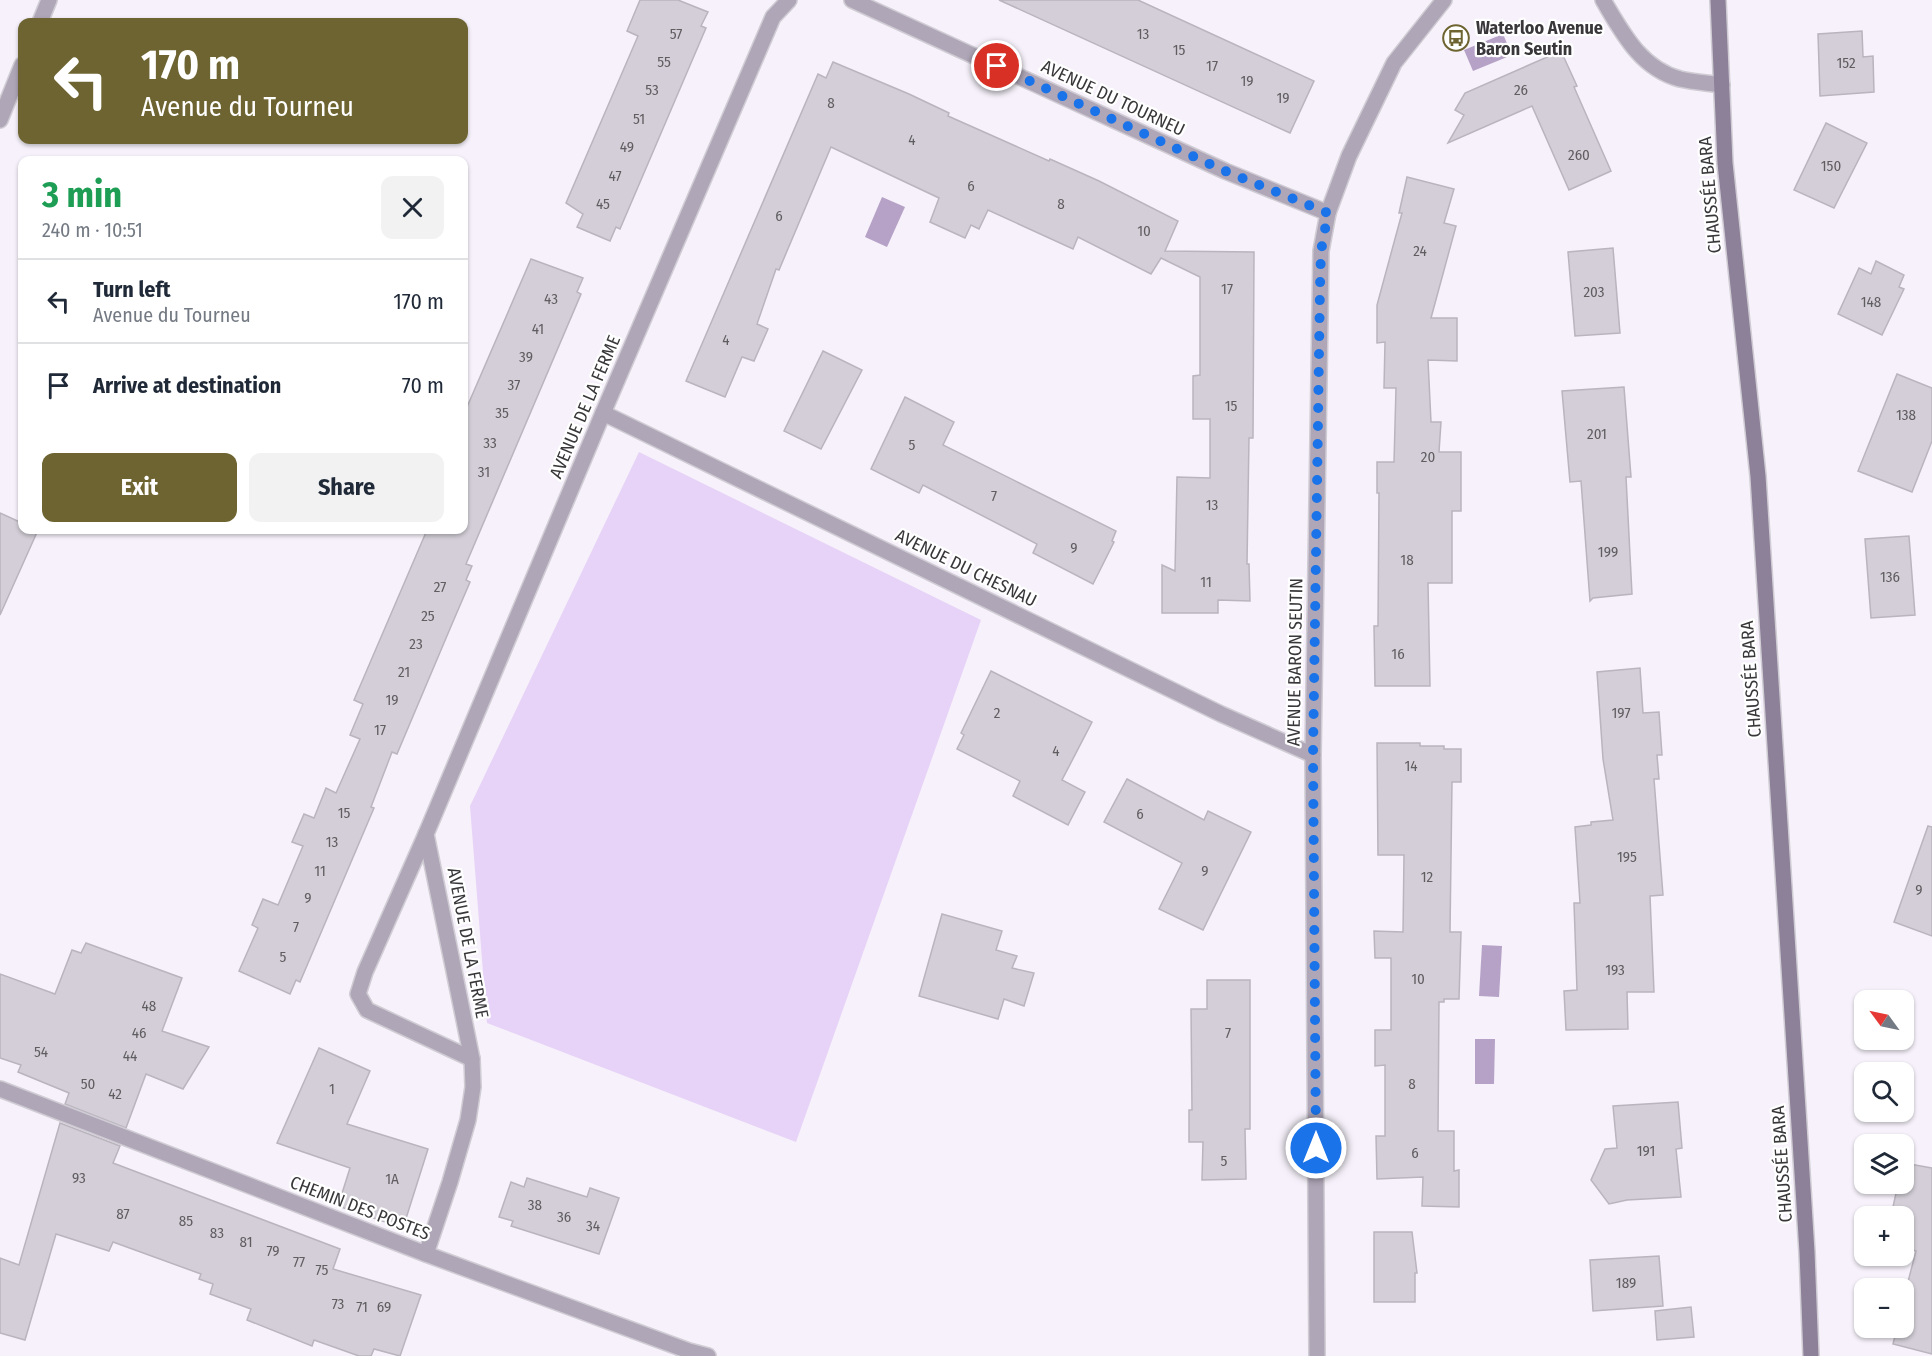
<!DOCTYPE html>
<html lang="en">
<head>
<meta charset="utf-8">
<style>
  body { margin:0; font-family:"Fira Sans Condensed",sans-serif; background:#f2f2f3; color:#1f2937; height:100vh; display:flex; flex-direction:column; font-size:22px; white-space:nowrap }
  * { box-sizing:border-box; margin:0 }
  p { font-size:20px; color:#747a83 }
  .icon { flex:none; width:33px; height:33px; fill:none; stroke:currentColor; stroke-width:2; stroke-linecap:round; stroke-linejoin:round }
  .map { position:relative; flex:1; overflow:hidden }
  .side { position:absolute; left:18px; top:156px; width:450px; height:378px; display:flex; flex-direction:column; background:#fff; border-radius:12px; box-shadow:0 2px 4px #0004 }
  .side>* { flex:none }
  .guide { position:absolute; left:18px; top:18px; width:450px; height:126px; border-radius:12px; box-shadow:0 2px 4px #0004; background:#6e6431; color:#fff; overflow:hidden }
  .needle { width:39px; rotate:303deg }
  .controls { position:absolute; left:1854px; top:990px; display:grid; gap:12px }
  .controls a { display:grid; place-items:center; width:60px; height:60px; border-radius:12px; background:#fff; box-shadow:0 2px 4px #0004; font-size:30px }
  .pin { position:absolute; display:grid; place-items:center; width:51px; height:51px; color:#fff; margin:-26px; border:3px solid #fff; border-radius:50%; box-shadow:0 2px 6px #0007 }
  .me { position:absolute; width:66px; margin:-33px; rotate:0deg; stroke-linejoin:round; filter:drop-shadow(0 0 4px #0008) }
  .turn { display:flex; align-items:center; gap:21px; height:126px; padding:0 24px; font-size:27px }
  .turn .icon { width:78px; height:78px; stroke-width:2.5 }
  .turn b { display:block; font-size:42px; line-height:51px }
  .round { display:grid; place-items:center; flex:none; width:63px; height:63px; border-radius:12px; background:#f2f2f3 }
  .head { display:flex; align-items:center; justify-content:space-between; height:102px; padding:0 24px }
  h1 { font-size:36px; font-weight:700; line-height:45px; color:#1e9e55 }
  .primary-button { display:flex; gap:12px; margin-top:auto; padding:12px 24px }
  .primary-button a { flex:1; height:69px; border-radius:12px; background:#6e6431; color:#fff; font-size:24px; font-weight:700; line-height:69px; text-align:center }
  .primary-button a+a { background:#f2f2f3; color:#1f2937 }
  ul { padding:0; list-style:none }
  li { display:flex; align-items:center; gap:18px; height:84px; padding:0 24px; border-top:2px solid #e0e1e3 }
  li div { flex:1 }
  li b { display:block; font-size:22px }
  li em { font-style:normal }
  .map>svg:first-child { display:block }
</style>
</head>
<body>
<div class="map">
<svg width="1932" height="1356" viewBox="0 0 1932 1356">
  <rect width="100%" height="100%" fill="#f6f1fa"/>
  <polygon fill="#e7d3f7" points="639,452 981,620 796,1142 487,1023 470,806"/>
  <g fill="#b6a1c7">
    <polygon points="1503,34 1512,55 1473,71 1464,50"/>
    <polygon points="882,197 905,207 887,247 865,237"/>
    <polygon points="1482,945 1502,946 1499,997 1479,996"/>
    <polygon points="1475,1039 1495,1039 1494,1084 1475,1084"/>
  </g>
  <g fill="#d3ced7" stroke="#b9b4be" stroke-width="1.5">
    <polygon points="640,0 678,0 708,12 701,26 706,28 620,229 616,227 610,241 577,227 583,214 566,203 638,36 627,31"/>
    <polygon points="999,0 1138,0 1314,81 1290,133"/>
    <polygon points="1862,31 1863,57 1873,56 1874,92 1820,96 1818,34"/>
    <polygon points="1561,51 1577,86 1574,87 1611,171 1569,190 1532,106 1448,143 1464,115 1455,110 1465,93"/>
    <polygon points="833,62 909,94 949,113 948,116 1049,161 1050,159 1099,181 1178,221 1165,251 1254,252 1253,438 1249,438 1247,564 1249,564 1250,601 1218,600 1218,613 1162,613 1162,565 1175,571 1177,477 1210,478 1210,419 1193,419 1193,376 1200,375 1200,277 1161,258 1151,274 1078,237 1073,249 988,210 979,229 971,225 965,238 930,222 939,198 831,147 779,270 776,269 757,324 768,329 754,361 742,357 725,397 686,381 818,74 826,78"/>
    <polygon points="1826,123 1867,143 1834,208 1794,190"/>
    <polygon points="1407,177 1454,189 1444,223 1456,226 1431,318 1457,318 1457,361 1428,360 1431,422 1441,422 1439,452 1461,452 1461,511 1452,511 1452,583 1428,583 1430,686 1375,686 1374,626 1378,626 1379,493 1377,493 1377,462 1394,462 1396,388 1384,388 1385,342 1377,343 1377,305 1402,213 1399,213"/>
    <polygon points="1613,248 1620,333 1575,336 1568,252"/>
    <polygon points="531,259 583,278 577,292 581,294 466,564 472,566 466,580 470,582 452,624 397,754 392,752 371,807 374,808 300,982 296,980 290,994 239,971 258,928 252,925 263,899 278,905 303,846 292,842 304,814 314,818 326,788 336,793 360,739 350,735 363,704 354,700 427,530 464,530 464,414"/>
    <polygon points="1876,261 1904,275 1899,287 1904,289 1882,335 1838,314 1859,268 1871,274"/>
    <polygon points="823,351 862,370 821,449 784,431"/>
    <polygon points="1897,374 1932,388 1932,441 1912,492 1858,471"/>
    <polygon points="1624,387 1631,477 1626,477 1632,594 1593,598 1590,601 1581,481 1570,482 1562,391"/>
    <polygon points="905,397 954,422 943,445 1116,531 1112,541 1114,542 1093,584 1033,553 1037,544 923,485 919,493 871,469"/>
    <polygon points="0,513 22,523 22,530 38,530 0,615"/>
    <polygon points="1909,536 1915,615 1871,618 1865,539"/>
    <polygon points="1640,668 1643,713 1659,712 1662,755 1657,755 1659,779 1654,779 1663,895 1650,896 1654,992 1627,992 1628,1029 1566,1030 1564,991 1577,990 1574,903 1580,903 1575,827 1591,825 1591,822 1613,820 1603,759 1597,672"/>
    <polygon points="991,671 1092,722 1062,780 1085,792 1068,825 1013,796 1020,781 957,749 964,735 961,733"/>
    <polygon points="1377,743 1420,743 1420,746 1444,746 1444,749 1461,749 1461,782 1452,782 1450,932 1461,932 1459,999 1444,999 1444,1002 1439,1002 1438,1131 1454,1131 1454,1171 1459,1170 1459,1207 1422,1206 1423,1177 1377,1179 1376,1136 1385,1136 1385,1065 1375,1066 1375,1030 1391,1030 1391,958 1375,958 1374,931 1403,932 1404,855 1378,855"/>
    <polygon points="1127,779 1204,820 1208,811 1251,832 1203,930 1159,909 1182,863 1104,822"/>
    <polygon points="1928,826 1932,827 1932,936 1894,922"/>
    <polygon points="942,914 1002,931 996,950 1017,956 1012,968 1034,973 1024,1006 1004,999 998,1019 919,996"/>
    <polygon points="86,943 182,978 162,1031 209,1047 183,1089 146,1074 126,1128 65,1104 69,1093 18,1072 21,1065 0,1058 0,974 55,994 72,950 81,953"/>
    <polygon points="1207,980 1250,980 1250,1129 1245,1129 1246,1179 1202,1180 1203,1142 1189,1142 1189,1110 1192,1110 1191,1009 1207,1009"/>
    <polygon points="319,1048 370,1071 347,1124 428,1149 403,1228 338,1206 350,1168 277,1143"/>
    <polygon points="1678,1102 1682,1148 1676,1149 1681,1197 1627,1200 1609,1204 1591,1180 1605,1149 1617,1148 1613,1106"/>
    <polygon points="60,1123 120,1146 113,1163 340,1249 333,1269 421,1295 400,1356 374,1349 371,1356 359,1356 314,1340 312,1346 247,1320 251,1309 210,1294 213,1284 199,1279 201,1274 113,1242 109,1251 56,1234 25,1340 0,1333 0,1258 19,1265"/>
    <polygon points="1904,1163 1932,1168 1932,1354 1893,1344 1897,1328 1904,1328 1904,1297 1916,1251 1904,1248 1904,1216 1891,1216 1898,1184 1904,1184"/>
    <polygon points="527,1178 587,1197 590,1188 619,1198 599,1254 511,1226 513,1221 499,1217 511,1182 524,1187"/>
    <polygon points="1374,1232 1412,1232 1417,1273 1415,1273 1415,1302 1374,1302"/>
    <polygon points="1659,1256 1663,1306 1593,1311 1590,1260"/>
    <polygon points="1691,1307 1694,1337 1657,1340 1655,1311"/>
  </g>
  <g fill="none" stroke-linecap="round" stroke-linejoin="round">
    <g stroke="#d0ccd4" stroke-width="18">
      <g id="street">
        <polyline points="852,0 1225,171 1328,213"/>
        <path d="M1603,0C1622,32 1640,68 1680,79C1693,82 1708,83 1722,85"/>
        <polyline points="40,22 49,0"/>
        <polyline points="0,120 22,65"/>
        <polyline points="603,413 1221,714 1313,755"/>
        <polyline points="426,834 365,972 358,994 367,1010 472,1059"/>
        <polyline points="0,1089 426,1254 689,1351 708,1356"/>
        <polyline points="426,1254 450,1182 468,1120 473,1087 472,1059 426,834 603,413 773,17 789,0"/>
        <polyline points="1317,1356 1313,755 1321,251 1328,213 1349,156 1394,63 1444,0"/>
      </g>
    </g>
    <g stroke="#d0ccd4" stroke-width="18">
      <polyline id="secondary" points="1718,0 1725,163 1758,476 1807,1252 1811,1356"/>
    </g>
    <use href="#street" stroke="#afa6b7" stroke-width="15"/>
    <use href="#secondary" stroke="#8d8099" stroke-width="15"/>
  </g>
  <g fill="none" stroke-linecap="round" stroke-linejoin="round">
    <polyline stroke="#1a73e8" stroke-width="10" stroke-dasharray="0 18" points="997,66 1225,171 1328,213 1321,251 1320,287 1313,755 1316,1148"/>
  </g>
  <defs>
    <g id="bus-ring" transform="scale(1.35)"><circle r="9.5" fill="#fff" stroke="#6e6431" stroke-width="1.5"/><path d="M-5-6H5V4H4V6H2V4H-2V6H-4V4H-5ZM-3.5-4V0h7V-4ZM-3.5 1.2v1.5H-2V1.2ZM2 1.2v1.5H3.5V1.2Z" fill="#6e6431"/></g>
  </defs>
  <g fill-rule="evenodd">
    <use href="#bus-ring" x="1456" y="38"/>
  </g>
  <g text-anchor="middle" dominant-baseline="central" stroke-width="4.5" stroke-linejoin="round" paint-order="stroke">
    <g font-size="15" fill="#605d61">
      <text x="676" y="34">57</text>
      <text x="1143" y="34">13</text>
      <text x="1179" y="50">15</text>
      <text x="664" y="62">55</text>
      <text x="1846" y="63">152</text>
      <text x="1212" y="66">17</text>
      <text x="1247" y="81">19</text>
      <text x="652" y="90">53</text>
      <text x="1521" y="90">26</text>
      <text x="1283" y="98">19</text>
      <text x="831" y="103">8</text>
      <text x="639" y="119">51</text>
      <text x="912" y="140">4</text>
      <text x="627" y="147">49</text>
      <text x="1579" y="155">260</text>
      <text x="1831" y="166">150</text>
      <text x="615" y="176">47</text>
      <text x="971" y="186">6</text>
      <text x="603" y="204">45</text>
      <text x="1061" y="204">8</text>
      <text x="779" y="216">6</text>
      <text x="1144" y="231">10</text>
      <text x="1420" y="251">24</text>
      <text x="1227" y="289">17</text>
      <text x="1594" y="292">203</text>
      <text x="551" y="299">43</text>
      <text x="1871" y="302">148</text>
      <text x="538" y="329">41</text>
      <text x="726" y="340">4</text>
      <text x="526" y="357">39</text>
      <text x="514" y="385">37</text>
      <text x="1231" y="406">15</text>
      <text x="502" y="413">35</text>
      <text x="1906" y="415">138</text>
      <text x="1597" y="434">201</text>
      <text x="490" y="443">33</text>
      <text x="912" y="445">5</text>
      <text x="1428" y="457">20</text>
      <text x="484" y="472">31</text>
      <text x="994" y="496">7</text>
      <text x="1212" y="505">13</text>
      <text x="1074" y="548">9</text>
      <text x="1608" y="552">199</text>
      <text x="1407" y="560">18</text>
      <text x="1890" y="577">136</text>
      <text x="1206" y="582">11</text>
      <text x="440" y="587">27</text>
      <text x="428" y="616">25</text>
      <text x="416" y="644">23</text>
      <text x="1398" y="654">16</text>
      <text x="404" y="672">21</text>
      <text x="392" y="700">19</text>
      <text x="997" y="713">2</text>
      <text x="1621" y="713">197</text>
      <text x="380" y="730">17</text>
      <text x="1056" y="751">4</text>
      <text x="1411" y="766">14</text>
      <text x="344" y="813">15</text>
      <text x="1140" y="814">6</text>
      <text x="332" y="842">13</text>
      <text x="1627" y="857">195</text>
      <text x="320" y="871">11</text>
      <text x="1205" y="871">9</text>
      <text x="1427" y="877">12</text>
      <text x="1919" y="890">9</text>
      <text x="308" y="898">9</text>
      <text x="296" y="927">7</text>
      <text x="283" y="957">5</text>
      <text x="1615" y="970">193</text>
      <text x="1418" y="979">10</text>
      <text x="149" y="1006">48</text>
      <text x="139" y="1033">46</text>
      <text x="1228" y="1033">7</text>
      <text x="41" y="1052">54</text>
      <text x="130" y="1056">44</text>
      <text x="88" y="1084">50</text>
      <text x="1412" y="1084">8</text>
      <text x="332" y="1089">1</text>
      <text x="115" y="1094">42</text>
      <text x="1646" y="1151">191</text>
      <text x="1415" y="1153">6</text>
      <text x="1224" y="1161">5</text>
      <text x="79" y="1178">93</text>
      <text x="392" y="1179">1A</text>
      <text x="535" y="1205">38</text>
      <text x="123" y="1214">87</text>
      <text x="564" y="1217">36</text>
      <text x="186" y="1221">85</text>
      <text x="593" y="1226">34</text>
      <text x="217" y="1233">83</text>
      <text x="246" y="1242">81</text>
      <text x="273" y="1251">79</text>
      <text x="299" y="1262">77</text>
      <text x="322" y="1270">75</text>
      <text x="1626" y="1283">189</text>
      <text x="338" y="1304">73</text>
      <text x="362" y="1307">71</text>
      <text x="384" y="1307">69</text>
    </g>
    <g font-size="18" font-weight="bold" fill="#39373a" stroke="#fff" text-anchor="start">
      <text x="1476" y="28">Waterloo Avenue<tspan x="1476" dy="21">Baron Seutin</tspan></text>
    </g>
    <g font-size="18" fill="#39373a" stroke="#fff">
      <text transform="translate(1113 98) rotate(25)">AVENUE DU TOURNEU</text>
      <text transform="translate(1710 195) rotate(-95)">CHAUSSÉE BARA</text>
      <text transform="translate(585 407) rotate(-67)">AVENUE DE LA FERME</text>
      <text transform="translate(966 568) rotate(26)">AVENUE DU CHESNAU</text>
      <text transform="translate(1295 662) rotate(-89)">AVENUE BARON SEUTIN</text>
      <text transform="translate(1751 679) rotate(-94)">CHAUSSÉE BARA</text>
      <text transform="translate(468 943) rotate(79)">AVENUE DE LA FERME</text>
      <text transform="translate(1782 1164) rotate(-94)">CHAUSSÉE BARA</text>
      <text transform="translate(360 1208) rotate(21)">CHEMIN DES POSTES</text>
    </g>
  </g>
</svg>
<div class="controls">
<a><svg class="needle" viewBox="-14 -14 28 28"><path d="M0-13l5 13h-10z" fill="#e53935"/><path d="M0 13l5-13h-10z" fill="#747a83"/></svg></a>
<a><svg class="icon" aria-label="search" viewBox="0 0 24 24"><circle cx="10" cy="10" r="6"/><path d="M15 15l6 6"/></svg></a>
<a><svg class="icon" aria-label="layers" viewBox="0 0 24 24"><path d="M12 4l9 5-9 5-9-5zM3 14l9 5 9-5"/></svg></a>
<a>+</a>
<a>−</a>
</div>
<div class="pin" style="left:997px;top:66px;background:#d93025"><svg class="icon" aria-label="arrive" viewBox="0 0 24 24"><path d="M6 21V4h12l-3 4 3 4H6"/></svg></div>
<svg class="me" style="left:1316px;top:1148px" viewBox="-20 -20 40 40"><circle r="17" fill="#1a73e8" stroke="#fff" stroke-width="3"/><path d="M0-11L8 9 0 5-8 9z" fill="#fff"/></svg>
<div class="guide">
<div class="turn"><svg class="icon" aria-label="left" viewBox="0 0 24 24"><path d="M17 20v-9H6M10 6l-5 5 5 5"/></svg><div><b>170 m</b>Avenue du Tourneu</div></div>
</div>
<section class="side">
<div class="head"><div><h1>3 min</h1><p>240 m · 10:51</p></div><a class="round"><svg class="icon" aria-label="close" viewBox="0 0 24 24"><path d="M6 6l12 12M18 6L6 18"/></svg></a></div>
<ul>
<li><svg class="icon" aria-label="left" viewBox="0 0 24 24"><path d="M17 20v-9H6M10 6l-5 5 5 5"/></svg><div><b>Turn left</b><p>Avenue du Tourneu</p></div><em>170 m</em></li>
<li><svg class="icon" aria-label="arrive" viewBox="0 0 24 24"><path d="M6 21V4h12l-3 4 3 4H6"/></svg><div><b>Arrive at destination</b></div><em>70 m</em></li>
</ul>
<div class="primary-button"><a>Exit</a><a>Share</a></div>
</section>
</div>
</body>
</html>
